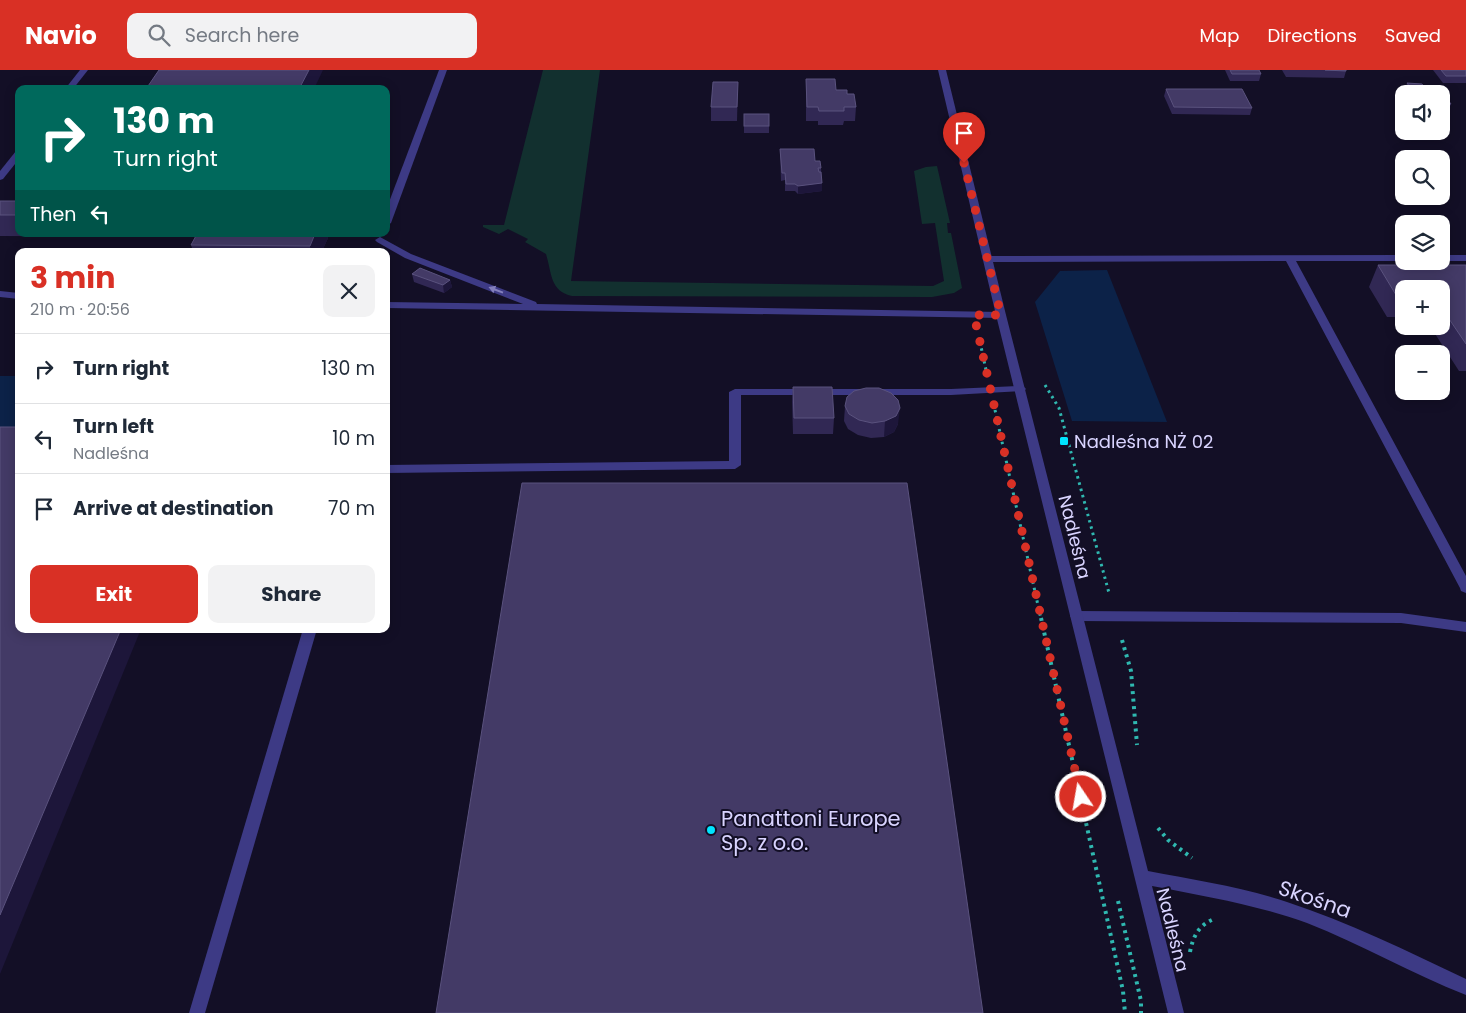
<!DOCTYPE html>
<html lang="en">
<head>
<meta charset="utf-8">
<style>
  body { margin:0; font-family:Poppins,sans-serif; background:#f2f2f3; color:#1f2937; height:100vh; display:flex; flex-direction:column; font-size:19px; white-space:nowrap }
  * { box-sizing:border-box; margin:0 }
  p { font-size:16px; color:#747a83 }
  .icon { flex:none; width:28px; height:28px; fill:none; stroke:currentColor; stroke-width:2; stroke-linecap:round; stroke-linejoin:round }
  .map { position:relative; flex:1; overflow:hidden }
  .panel { position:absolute; left:15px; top:178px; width:375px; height:385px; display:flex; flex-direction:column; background:#fff; border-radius:10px; box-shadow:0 2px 12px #0003 }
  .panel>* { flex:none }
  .banner { position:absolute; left:15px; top:15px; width:375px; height:152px; border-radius:10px; box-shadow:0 2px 12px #0003; background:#00695c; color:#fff; overflow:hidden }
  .fabs { position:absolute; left:1395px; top:15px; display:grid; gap:10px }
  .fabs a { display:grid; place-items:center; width:55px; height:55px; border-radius:10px; background:#fff; box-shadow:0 2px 12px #0003; font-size:25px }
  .pin { position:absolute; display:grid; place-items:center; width:42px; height:42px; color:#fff; margin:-51px -21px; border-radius:50% 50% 50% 0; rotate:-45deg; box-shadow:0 0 5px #0007 }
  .pin .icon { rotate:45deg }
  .me { position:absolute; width:55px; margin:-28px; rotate:348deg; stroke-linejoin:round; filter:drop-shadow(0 0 4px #0008) }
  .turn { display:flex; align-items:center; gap:18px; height:105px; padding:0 15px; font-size:22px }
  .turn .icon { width:65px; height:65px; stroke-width:2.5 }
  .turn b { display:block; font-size:35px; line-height:42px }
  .then { display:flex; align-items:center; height:48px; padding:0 15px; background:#0003; gap:10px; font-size:19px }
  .round { display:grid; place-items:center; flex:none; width:52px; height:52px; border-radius:10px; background:#f2f2f3 }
  .head { display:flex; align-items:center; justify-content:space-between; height:85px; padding:0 15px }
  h1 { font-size:30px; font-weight:700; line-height:38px; color:#d93025 }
  .cta { display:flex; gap:10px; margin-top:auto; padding:10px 15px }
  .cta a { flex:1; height:58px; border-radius:10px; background:#d93025; color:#fff; font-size:20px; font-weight:700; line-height:58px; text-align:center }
  .cta a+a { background:#f2f2f3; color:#1f2937 }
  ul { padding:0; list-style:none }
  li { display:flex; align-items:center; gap:15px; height:70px; padding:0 15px; border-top:1px solid #e0e1e3 }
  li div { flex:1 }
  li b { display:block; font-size:19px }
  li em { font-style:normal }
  header { display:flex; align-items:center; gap:30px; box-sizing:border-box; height:70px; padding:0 25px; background:#d93025; color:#fff }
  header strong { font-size:24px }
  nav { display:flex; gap:28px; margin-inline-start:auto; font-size:18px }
  .search { width:350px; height:45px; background:#f2f2f3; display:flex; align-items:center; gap:12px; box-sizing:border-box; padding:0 18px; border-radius:10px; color:#747a83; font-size:19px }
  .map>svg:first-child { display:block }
</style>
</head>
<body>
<header>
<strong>Navio</strong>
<div class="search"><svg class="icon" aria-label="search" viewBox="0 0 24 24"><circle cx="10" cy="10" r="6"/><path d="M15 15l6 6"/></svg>Search here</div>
<nav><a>Map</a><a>Directions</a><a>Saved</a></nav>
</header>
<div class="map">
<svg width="1466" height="943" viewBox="0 0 1466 943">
  <rect width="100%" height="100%" fill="#130f26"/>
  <path fill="#12302f" d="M543,0H600L571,211L933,216L944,211L935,153L922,154L914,101L926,97L937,96L950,153H947L948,163H951L962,218L954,223L932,227L572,226C550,221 552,204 546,184L525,172L528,169L508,159L499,164L483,157V155H504Z"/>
  <g fill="#0c2248">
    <polygon points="1107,200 1167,352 1072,351 1035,232 1060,201"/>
    <rect x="0" y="306" width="19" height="53"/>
  </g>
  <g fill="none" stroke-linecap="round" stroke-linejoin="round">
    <g stroke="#2fb8b0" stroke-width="3" stroke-dasharray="2.5 4" stroke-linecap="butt">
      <polyline points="980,272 986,300"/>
      <polyline points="1045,315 1059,338 1109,523"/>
      <polyline points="995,340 1041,549"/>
    </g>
    <g stroke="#2fb8b0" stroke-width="4" stroke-dasharray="3 4.5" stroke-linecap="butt">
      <polyline points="1041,548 1123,921 1125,943"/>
      <polyline points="1122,570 1131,601 1137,675"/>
      <polyline points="1158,758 1168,770 1192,788"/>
      <polyline points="1118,831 1141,931 1141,943"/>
      <path d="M1190,882C1193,866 1199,855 1214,849"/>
    </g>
    <g fill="#3d3a85" fill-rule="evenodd">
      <polygon points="80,0 88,0 73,19 65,19"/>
      <polygon points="439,0 447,0 391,153 386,156 386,140"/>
      <polygon points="19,80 19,89 3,109 0,110 0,101 16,81"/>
      <polygon points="380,167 411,184 536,232 537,234 1001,242 1006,245 1001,248 386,238 386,232 523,234 405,188 377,172 375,170"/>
      <polygon points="1404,185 1404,191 1296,191 1466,506 1466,523 1461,521 1460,518 1286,191 988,192 983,189 988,186"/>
      <rect x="1441" y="185" width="25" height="6"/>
      <polygon points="0,221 19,223 19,229 0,227"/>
      <polygon points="1020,316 1024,317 1026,319 1024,321 951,325 741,325 741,395 735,399 386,403 386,395 729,391 729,322 735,319 951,319"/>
      <polygon points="1077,541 1401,543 1466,552 1466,562 1401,553 1077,551 1072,549 1070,546 1072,543"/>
      <polygon points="303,559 317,559 205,943 189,943"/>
    </g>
    <path fill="#3d3a85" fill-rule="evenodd" d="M938,0H946L1006,245L1148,801C1195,810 1242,817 1287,832C1348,852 1407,881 1466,909V925C1412,904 1361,874 1307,853C1257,835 1204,826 1152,816L1184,943H1168L996,245Z"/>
  </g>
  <g fill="#312854">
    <polygon points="1225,0 1259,0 1261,4 1259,11 1230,11"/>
    <polygon points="1282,0 1346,0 1346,1 1344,8 1286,7"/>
    <polygon points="1433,0 1466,0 1466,13 1443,13"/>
    <polygon points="806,9 847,24 856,37 855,51 844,51 843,55 818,55 818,51 806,51"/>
    <polygon points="738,12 737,51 711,51 711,37"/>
    <polygon points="1407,13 1422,14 1425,18 1439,18 1451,34 1448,41 1441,41 1441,24 1404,24 1404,30 1400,25 1402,18 1406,17"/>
    <polygon points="1166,19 1252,38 1250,45 1172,44 1164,26"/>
    <rect x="744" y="44" width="25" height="19"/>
    <polygon points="780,79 815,91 821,98 822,113 822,121 798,124 795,121 785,121 785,110 781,111"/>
    <polygon points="0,131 19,131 19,164 327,164 328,168 322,181 193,181 191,175 195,167 0,166"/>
    <polygon points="1378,195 1466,195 1466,301 1459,301 1430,256 1441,256 1441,219 1404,219 1404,247 1387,247 1369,217"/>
    <polygon points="412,204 450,210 452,217 444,223 414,212"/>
    <polygon points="793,317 834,348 833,364 793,364 792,332"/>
    <polygon points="845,336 898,354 894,362 884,367 871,368 858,365 848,359 844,351"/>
  </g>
  <g fill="#1d163a">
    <polygon points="309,0 323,0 314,19 299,19"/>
    <polygon points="822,113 822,121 798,124 798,116"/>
    <polygon points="315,164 327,164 328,168 322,181 311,181 310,176"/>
    <polygon points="450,210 452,217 444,223 443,215"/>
    <polygon points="900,338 898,354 894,362 884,367 885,351"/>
    <polygon points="121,559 141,559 0,904 0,845"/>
  </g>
  <g fill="#433a66" stroke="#5a527e">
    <polygon points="159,0 309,0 299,19 146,19"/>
    <polygon points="1230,0 1259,0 1261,4 1232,4"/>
    <polygon points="1325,0 1346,0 1346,1"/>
    <polygon points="1441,0 1466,0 1466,6 1446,6"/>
    <polygon points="806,9 835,9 836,20 847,20 847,24 854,24 856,37 844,37 844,41 819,41 818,37 807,37"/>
    <polygon points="713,12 738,12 737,37 711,37"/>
    <polygon points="1407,13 1422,14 1425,18 1439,18 1451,34 1441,33 1441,24 1407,24 1402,18 1410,17"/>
    <polygon points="1166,19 1242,19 1252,38 1174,37"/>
    <rect x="744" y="44" width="25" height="12"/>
    <polygon points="780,79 814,79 815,91 820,91 821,98 818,98 819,102 821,102 822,113 798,116 795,114 786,114 785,103 782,103"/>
    <rect x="0" y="131" width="19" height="14"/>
    <polygon points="197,164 315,164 310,176 191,175"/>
    <polygon points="1378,195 1466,195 1466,274 1441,237 1441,219 1404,219 1404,225 1396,225"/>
    <polygon points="420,198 450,210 443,215 412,204"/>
    <polygon points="793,317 832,317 834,348 794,348"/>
    <polygon points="866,318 879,318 891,323 898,330 900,338 896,346 885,351 872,353 859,350 849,344 845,336 847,327 854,321"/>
    <polygon points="0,357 19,357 19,559 121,559 0,845"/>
    <polygon points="522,413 907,413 983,943 436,943"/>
  </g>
  <defs><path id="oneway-solid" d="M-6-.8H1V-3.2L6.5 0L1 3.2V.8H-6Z" transform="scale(1.25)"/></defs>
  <use fill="#837fbc" href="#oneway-solid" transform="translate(496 220) rotate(-159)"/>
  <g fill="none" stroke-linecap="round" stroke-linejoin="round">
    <polyline stroke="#d93025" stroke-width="9" stroke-dasharray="0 16.2" points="964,93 1001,245 974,245 1081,727"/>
  </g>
  <g fill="#00e5ff" stroke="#130f26" stroke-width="2">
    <rect x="1059" y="366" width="10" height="10" rx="2.5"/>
    <circle cx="711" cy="760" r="5"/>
  </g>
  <g text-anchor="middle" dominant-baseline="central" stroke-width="4" stroke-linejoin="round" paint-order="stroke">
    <g font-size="18" fill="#d9d4ff" stroke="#130f26" text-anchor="start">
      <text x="1074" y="371">Nadleśna NŻ 02</text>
    </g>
    <g font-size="18" fill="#d9d4ff" stroke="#130f26">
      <text transform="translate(1075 467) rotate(76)">Nadleśna</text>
      <text transform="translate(1173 860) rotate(76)">Nadleśna</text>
    </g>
    <g font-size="21" fill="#d9d4ff" stroke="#130f26" text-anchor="start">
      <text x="721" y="748">Panattoni Europe<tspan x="721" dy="24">Sp. z o.o.</tspan></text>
    </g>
    <g font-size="21" fill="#d9d4ff" stroke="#130f26">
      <text transform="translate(1315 829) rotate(19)">Skośna</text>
    </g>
  </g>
</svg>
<div class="fabs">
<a><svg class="icon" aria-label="sound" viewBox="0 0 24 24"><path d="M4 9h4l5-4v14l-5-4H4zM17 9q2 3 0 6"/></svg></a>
<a><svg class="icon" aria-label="search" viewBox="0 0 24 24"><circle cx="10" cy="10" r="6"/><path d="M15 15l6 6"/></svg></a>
<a><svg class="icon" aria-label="layers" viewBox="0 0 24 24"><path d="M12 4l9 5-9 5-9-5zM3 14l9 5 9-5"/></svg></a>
<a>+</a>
<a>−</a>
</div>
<div class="pin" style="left:964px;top:93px;background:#d93025"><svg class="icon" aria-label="arrive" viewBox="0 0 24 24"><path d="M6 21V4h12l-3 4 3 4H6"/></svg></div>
<svg class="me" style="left:1081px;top:727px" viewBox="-20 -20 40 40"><circle r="17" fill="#d93025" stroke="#fff" stroke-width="3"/><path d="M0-11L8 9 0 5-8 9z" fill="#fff"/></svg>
<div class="banner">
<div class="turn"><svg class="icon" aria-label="right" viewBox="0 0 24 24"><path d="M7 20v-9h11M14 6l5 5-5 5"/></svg><div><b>130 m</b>Turn right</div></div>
<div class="then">Then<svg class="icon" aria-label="left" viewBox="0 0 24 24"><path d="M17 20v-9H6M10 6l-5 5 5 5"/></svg></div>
</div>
<section class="panel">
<div class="head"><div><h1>3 min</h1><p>210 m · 20:56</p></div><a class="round"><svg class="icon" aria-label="close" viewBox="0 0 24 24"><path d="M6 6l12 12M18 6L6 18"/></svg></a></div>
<ul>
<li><svg class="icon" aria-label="right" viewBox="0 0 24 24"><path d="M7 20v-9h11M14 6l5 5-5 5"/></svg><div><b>Turn right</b></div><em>130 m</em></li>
<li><svg class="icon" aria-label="left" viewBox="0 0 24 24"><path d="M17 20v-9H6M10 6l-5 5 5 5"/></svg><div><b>Turn left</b><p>Nadleśna</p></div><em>10 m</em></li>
<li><svg class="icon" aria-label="arrive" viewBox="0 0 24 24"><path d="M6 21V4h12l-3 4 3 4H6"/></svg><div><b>Arrive at destination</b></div><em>70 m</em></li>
</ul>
<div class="cta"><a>Exit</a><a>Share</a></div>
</section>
</div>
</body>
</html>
